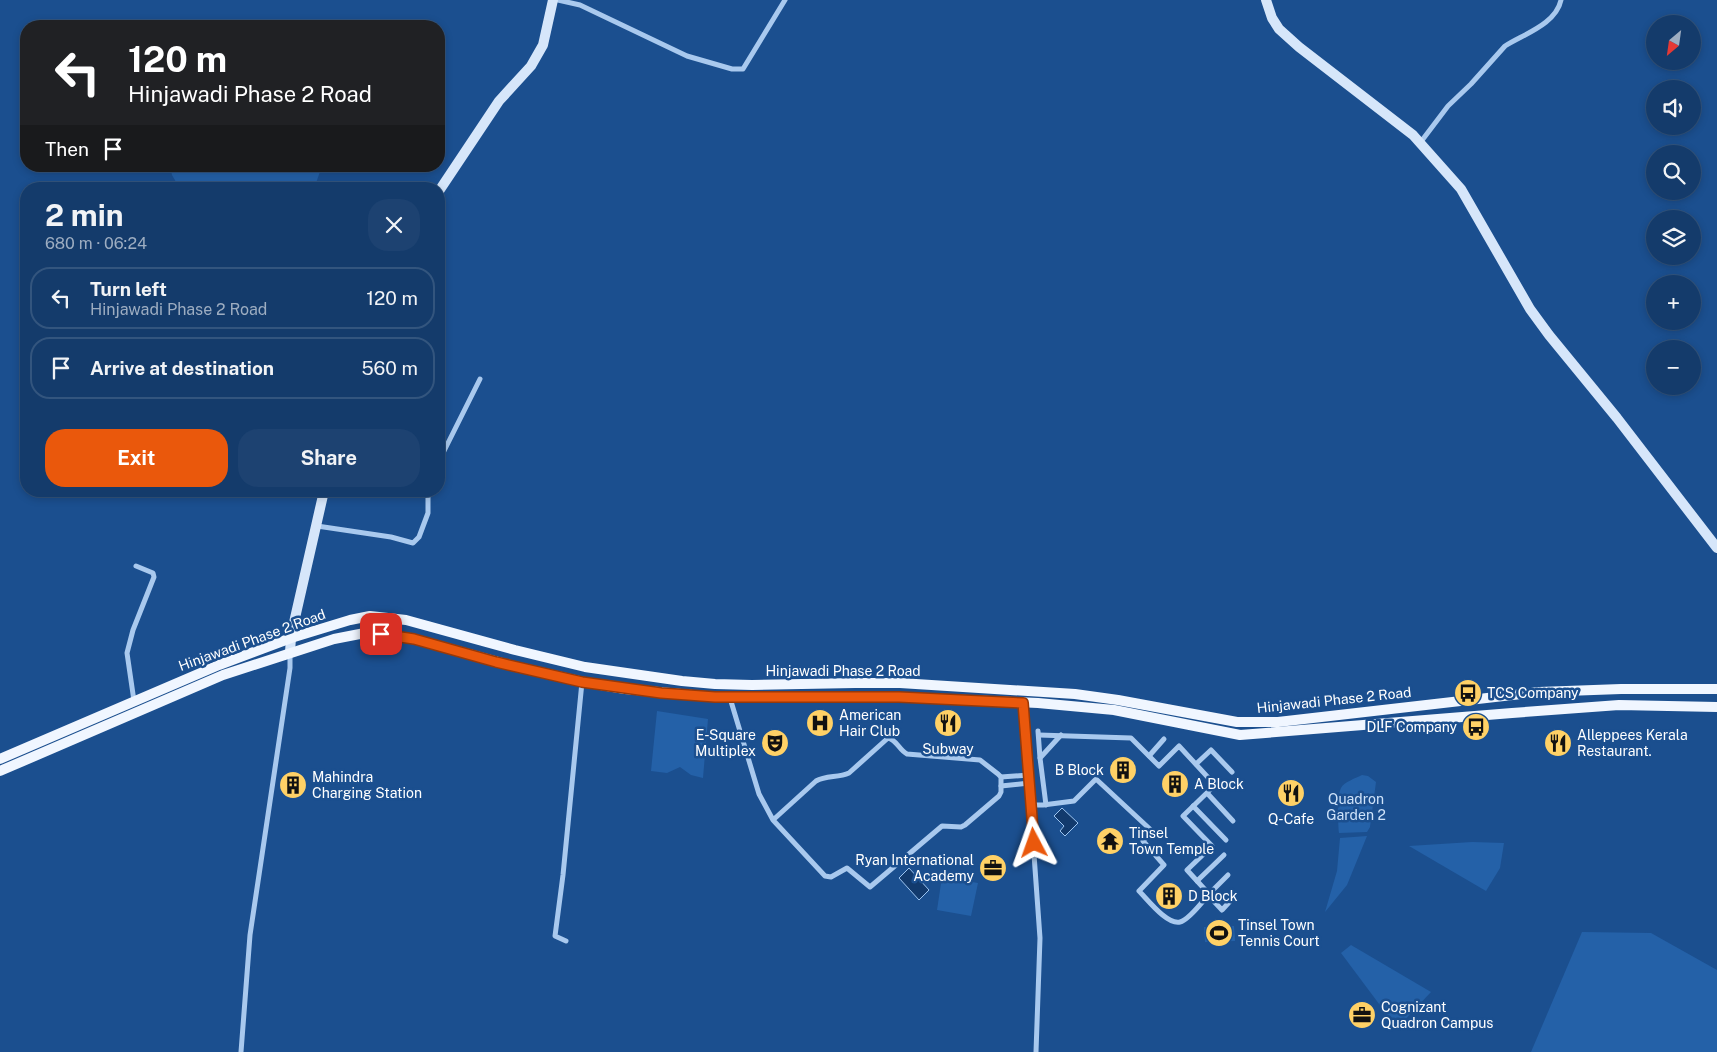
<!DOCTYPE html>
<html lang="en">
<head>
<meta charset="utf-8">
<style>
  body { margin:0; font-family:"Public Sans",sans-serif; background:#1d4271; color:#f1f3f6; height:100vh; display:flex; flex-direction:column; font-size:19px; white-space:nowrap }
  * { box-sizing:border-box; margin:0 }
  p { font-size:16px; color:#9dadc1 }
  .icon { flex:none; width:28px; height:28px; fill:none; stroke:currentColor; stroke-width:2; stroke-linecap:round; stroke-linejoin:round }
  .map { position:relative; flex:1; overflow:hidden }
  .sheet { position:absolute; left:20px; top:182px; width:425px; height:315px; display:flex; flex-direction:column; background:#143b6b; border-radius:20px; box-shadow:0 2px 8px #0003,0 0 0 1px #33557e }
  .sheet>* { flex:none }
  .hud { position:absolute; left:20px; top:20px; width:425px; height:152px; border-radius:20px; box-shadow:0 2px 8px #0003,0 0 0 1px #33557e; background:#202124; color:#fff; overflow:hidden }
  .needle { width:32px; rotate:209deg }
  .buttons { position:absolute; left:1646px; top:15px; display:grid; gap:10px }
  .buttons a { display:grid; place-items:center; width:55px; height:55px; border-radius:50%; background:#143b6b; box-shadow:0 2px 8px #0003,0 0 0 1px #33557e; font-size:25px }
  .pin { position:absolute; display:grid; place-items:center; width:42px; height:42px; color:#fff; margin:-21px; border-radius:10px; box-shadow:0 2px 8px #0006 }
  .me { position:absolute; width:55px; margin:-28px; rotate:356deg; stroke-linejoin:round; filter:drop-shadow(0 0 4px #0008) }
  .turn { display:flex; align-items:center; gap:18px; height:105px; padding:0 25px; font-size:22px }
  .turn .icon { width:65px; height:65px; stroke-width:2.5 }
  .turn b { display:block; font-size:35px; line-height:42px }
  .then { display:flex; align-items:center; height:48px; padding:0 25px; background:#0003; gap:10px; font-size:19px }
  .round { display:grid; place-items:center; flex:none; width:52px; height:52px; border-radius:20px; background:#1d4271 }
  .headline { display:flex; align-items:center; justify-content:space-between; height:85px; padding:0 25px }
  h1 { font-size:30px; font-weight:700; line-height:38px }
  .primary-button { display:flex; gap:10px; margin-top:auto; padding:10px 25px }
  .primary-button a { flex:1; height:58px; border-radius:20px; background:#ea580c; color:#fff; font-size:20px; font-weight:700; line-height:58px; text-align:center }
  .primary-button a+a { background:#1d4271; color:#f1f3f6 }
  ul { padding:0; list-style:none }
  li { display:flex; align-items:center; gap:15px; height:62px; margin:0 10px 8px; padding:0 15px; border:2px solid #33557e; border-radius:20px }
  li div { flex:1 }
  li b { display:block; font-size:19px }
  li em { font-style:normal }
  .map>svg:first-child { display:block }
</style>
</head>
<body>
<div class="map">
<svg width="1717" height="1052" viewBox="0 0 1717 1052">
  <rect width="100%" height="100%" fill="#1b4f8f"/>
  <g fill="#2461a8">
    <polygon points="170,166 322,166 316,183 312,189 180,189 172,175"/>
    <polygon points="657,711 708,719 703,778 691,775 680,767 667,773 651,771"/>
    <path d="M1362,775L1368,776L1376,782L1370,827L1367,832L1339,833C1338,823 1337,796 1341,788C1344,782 1356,778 1362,775Z"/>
    <polygon points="1367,836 1347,885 1325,912 1337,871 1340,838"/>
    <polygon points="1472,842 1504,843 1500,868 1486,891 1409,846"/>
    <polygon points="942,877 978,883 971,916 937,910"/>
    <polygon points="1234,926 1235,941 1205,942 1204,927"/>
    <polygon points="1582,932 1651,933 1717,970 1717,1052 1531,1052"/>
    <polygon points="1351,945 1431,992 1397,1028 1341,953"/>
  </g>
  <g fill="#123a6d" stroke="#9cc4f0">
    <polygon points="1062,808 1078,823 1065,836 1060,831 1064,826 1054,816"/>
    <polygon points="909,868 929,890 919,900 899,878"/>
  </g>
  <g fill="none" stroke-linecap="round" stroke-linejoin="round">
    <g stroke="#a9c9ee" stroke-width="5">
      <polyline points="558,0 580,5 687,56 732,69 743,69 785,0"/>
      <path d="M1420,143L1448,106L1471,84L1505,46C1524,34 1556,24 1561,0"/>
      <polyline points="439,461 480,379"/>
      <polyline points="317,526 391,537 413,543 419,537 428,513 428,491"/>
      <path d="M730,698L759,794L773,820L816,781C826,775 838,778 849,773L888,738C897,740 899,750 907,754L980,760L998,774L1001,777V792L999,796L965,825L961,827L942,826L870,887L847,868L831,877L825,876L773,820"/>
      <polyline points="134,701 127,653 133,630 154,577 153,573 136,566"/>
      <polyline points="1023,701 1040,938 1036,1052"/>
      <polyline points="1038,731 1040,758"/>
      <polyline points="1149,756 1164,739"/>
      <polyline points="1196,764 1211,750 1232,772"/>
      <polyline points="1001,777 1029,775"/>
      <polyline points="1001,786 1029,783"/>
      <polyline points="1207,793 1233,821"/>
      <path d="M1031,805H1043L1074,801L1096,779L1152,831L1143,841L1164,865L1139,891C1148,900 1167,925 1180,922C1189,920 1203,901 1209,894L1187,870L1212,846L1183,816L1215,785L1179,746L1159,766L1131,738L1039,735"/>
      <polyline points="1046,805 1040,758 1061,735"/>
      <polyline points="1193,806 1226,840"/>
      <polyline points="1197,881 1224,855"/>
      <polyline points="1209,894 1228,875"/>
      <polyline points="1208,895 1222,910 1233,898"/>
      <polyline points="566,941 555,936 563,875 582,682"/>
      <polyline points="241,1052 250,935 290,668 290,653"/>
    </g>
    <g stroke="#d6e6fa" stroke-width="10">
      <polyline points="1266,0 1272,18 1279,29 1299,47 1413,135 1461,189 1530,309 1549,335 1617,418 1717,548"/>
      <polyline points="439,191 499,101 531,66 543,45 553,0"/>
      <polyline points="290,652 291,638 295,618 324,491"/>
    </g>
    <g stroke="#f0f6ff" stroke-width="10">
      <polyline points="0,759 219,665 291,638 350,620 370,616 406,620 515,650 585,667 682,681 715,684 752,685 855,683 900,683 1075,694 1118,700 1237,722 1278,722 1539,692 1621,689 1717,689"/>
      <polyline points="0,771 223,675 334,639 370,632 414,639 517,667 583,682 625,689 715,697 899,697 1038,703 1114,710 1240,735 1512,713 1619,705 1717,707"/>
    </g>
  </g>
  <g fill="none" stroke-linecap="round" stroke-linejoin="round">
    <g stroke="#983908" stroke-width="12">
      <polyline id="route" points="381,634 414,639 496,662 582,682 661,693 715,697 899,697 1023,703 1034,843"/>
    </g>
    <use href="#route" stroke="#ea580c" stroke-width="9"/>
  </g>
  <defs>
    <g id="bus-disc" transform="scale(1.4375)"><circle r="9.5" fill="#ffd166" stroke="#1b4f8f"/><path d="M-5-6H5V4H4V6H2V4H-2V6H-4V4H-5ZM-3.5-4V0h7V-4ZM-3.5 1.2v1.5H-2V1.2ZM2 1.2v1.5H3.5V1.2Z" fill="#111"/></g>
    <g id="hospital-disc" transform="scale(1.4375)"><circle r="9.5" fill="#ffd166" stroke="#1b4f8f"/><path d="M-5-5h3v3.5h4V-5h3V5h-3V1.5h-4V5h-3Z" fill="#111"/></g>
    <g id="restaurant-disc" transform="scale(1.4375)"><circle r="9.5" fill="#ffd166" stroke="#1b4f8f"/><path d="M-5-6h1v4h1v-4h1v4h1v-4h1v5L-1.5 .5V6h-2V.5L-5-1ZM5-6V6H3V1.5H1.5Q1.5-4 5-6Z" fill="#111"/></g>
    <g id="theatre-disc" transform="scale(1.4375)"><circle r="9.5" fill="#ffd166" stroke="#1b4f8f"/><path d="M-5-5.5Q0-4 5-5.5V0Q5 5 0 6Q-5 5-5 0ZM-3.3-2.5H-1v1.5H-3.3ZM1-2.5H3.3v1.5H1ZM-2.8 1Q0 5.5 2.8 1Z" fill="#111"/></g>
    <g id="building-disc" transform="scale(1.4375)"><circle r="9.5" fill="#ffd166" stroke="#1b4f8f"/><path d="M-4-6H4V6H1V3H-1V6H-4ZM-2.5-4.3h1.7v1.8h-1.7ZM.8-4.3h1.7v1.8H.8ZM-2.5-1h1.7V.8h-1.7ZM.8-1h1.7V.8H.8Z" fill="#111"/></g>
    <g id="temple-disc" transform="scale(1.4375)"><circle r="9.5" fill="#ffd166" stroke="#1b4f8f"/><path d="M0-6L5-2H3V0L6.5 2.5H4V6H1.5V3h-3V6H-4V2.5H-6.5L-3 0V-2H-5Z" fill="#111"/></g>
    <g id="office-disc" transform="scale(1.4375)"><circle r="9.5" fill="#ffd166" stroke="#1b4f8f"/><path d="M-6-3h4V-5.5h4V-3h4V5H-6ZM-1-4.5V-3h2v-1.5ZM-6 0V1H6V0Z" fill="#111"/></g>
    <g id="stadium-disc" transform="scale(1.4375)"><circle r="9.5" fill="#ffd166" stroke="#1b4f8f"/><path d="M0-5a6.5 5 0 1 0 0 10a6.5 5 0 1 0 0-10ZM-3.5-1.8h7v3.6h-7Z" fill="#111"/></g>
  </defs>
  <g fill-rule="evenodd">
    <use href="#bus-disc" x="1468" y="693"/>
    <use href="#hospital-disc" x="820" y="723"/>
    <use href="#restaurant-disc" x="948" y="723"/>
    <use href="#bus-disc" x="1476" y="727"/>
    <use href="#theatre-disc" x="775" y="743"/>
    <use href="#restaurant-disc" x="1558" y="743"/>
    <use href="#building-disc" x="1123" y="770"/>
    <use href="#building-disc" x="1175" y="784"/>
    <use href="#building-disc" x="293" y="785"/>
    <use href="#restaurant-disc" x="1291" y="793"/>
    <use href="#temple-disc" x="1110" y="841"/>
    <use href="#office-disc" x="993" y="868"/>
    <use href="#building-disc" x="1169" y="896"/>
    <use href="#stadium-disc" x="1219" y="933"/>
    <use href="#office-disc" x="1362" y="1015"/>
  </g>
  <g text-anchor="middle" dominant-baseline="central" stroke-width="5" stroke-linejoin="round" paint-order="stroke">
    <g font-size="14" fill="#fff" stroke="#1b4f8f">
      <text transform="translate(252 640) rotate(-20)">Hinjawadi Phase 2 Road</text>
      <text x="843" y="671">Hinjawadi Phase 2 Road</text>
      <text transform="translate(1334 700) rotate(-6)">Hinjawadi Phase 2 Road</text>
    </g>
    <g font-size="14" fill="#fff" stroke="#1b4f8f" text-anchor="start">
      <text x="1487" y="693">TCS Company</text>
      <text x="839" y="715">American<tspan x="839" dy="16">Hair Club</tspan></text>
      <text x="1457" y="727" text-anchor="end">DLF Company</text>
      <text x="756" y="735" text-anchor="end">E-Square<tspan x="756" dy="16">Multiplex</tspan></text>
      <text x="1577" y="735">Alleppees Kerala<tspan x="1577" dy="16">Restaurant.</tspan></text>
      <text x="948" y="749" text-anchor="middle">Subway</text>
      <text x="1104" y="770" text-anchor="end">B Block</text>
      <text x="312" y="777">Mahindra<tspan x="312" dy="16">Charging Station</tspan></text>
      <text x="1194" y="784">A Block</text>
      <text x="1291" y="819" text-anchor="middle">Q-Cafe</text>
      <text x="1129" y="833">Tinsel<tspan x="1129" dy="16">Town Temple</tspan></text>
      <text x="974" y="860" text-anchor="end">Ryan International<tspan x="974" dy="16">Academy</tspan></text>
      <text x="1188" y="896">D Block</text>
      <text x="1238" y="925">Tinsel Town<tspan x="1238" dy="16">Tennis Court</tspan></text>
      <text x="1381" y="1007">Cognizant<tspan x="1381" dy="16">Quadron Campus</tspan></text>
    </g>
    <g font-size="14" fill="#cfe3fa" stroke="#1b4f8f">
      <text x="1356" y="799">Quadron<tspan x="1356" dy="16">Garden 2</tspan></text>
    </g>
  </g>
</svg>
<div class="buttons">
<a><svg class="needle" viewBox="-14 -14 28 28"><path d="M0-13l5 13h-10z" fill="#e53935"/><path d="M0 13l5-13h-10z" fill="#9dadc1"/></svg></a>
<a><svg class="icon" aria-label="sound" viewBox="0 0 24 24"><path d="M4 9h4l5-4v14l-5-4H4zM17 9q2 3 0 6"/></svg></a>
<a><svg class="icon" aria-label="search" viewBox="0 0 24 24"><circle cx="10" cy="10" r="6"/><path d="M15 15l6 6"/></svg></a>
<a><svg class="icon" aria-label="layers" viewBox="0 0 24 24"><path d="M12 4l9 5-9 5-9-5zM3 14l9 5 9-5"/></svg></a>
<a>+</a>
<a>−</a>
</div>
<div class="pin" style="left:381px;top:634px;background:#d93025"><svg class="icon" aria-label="arrive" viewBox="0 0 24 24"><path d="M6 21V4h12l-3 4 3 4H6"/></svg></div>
<svg class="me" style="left:1034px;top:843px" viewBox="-20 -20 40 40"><path d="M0-17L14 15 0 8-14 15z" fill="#ea580c" stroke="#fff" stroke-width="4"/></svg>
<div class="hud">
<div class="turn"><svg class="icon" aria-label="left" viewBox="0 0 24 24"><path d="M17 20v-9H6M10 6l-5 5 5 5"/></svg><div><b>120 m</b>Hinjawadi Phase 2 Road</div></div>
<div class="then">Then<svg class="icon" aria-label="arrive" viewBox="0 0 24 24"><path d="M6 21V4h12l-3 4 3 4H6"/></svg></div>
</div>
<section class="sheet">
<div class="headline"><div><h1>2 min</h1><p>680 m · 06:24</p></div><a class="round"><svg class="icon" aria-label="close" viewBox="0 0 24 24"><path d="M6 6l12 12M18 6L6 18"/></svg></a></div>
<ul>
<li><svg class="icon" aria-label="left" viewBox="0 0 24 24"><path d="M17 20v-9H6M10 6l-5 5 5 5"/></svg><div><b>Turn left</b><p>Hinjawadi Phase 2 Road</p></div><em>120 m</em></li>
<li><svg class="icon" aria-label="arrive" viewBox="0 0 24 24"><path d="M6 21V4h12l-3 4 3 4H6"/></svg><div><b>Arrive at destination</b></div><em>560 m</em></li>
</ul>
<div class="primary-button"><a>Exit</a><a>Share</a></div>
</section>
</div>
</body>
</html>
